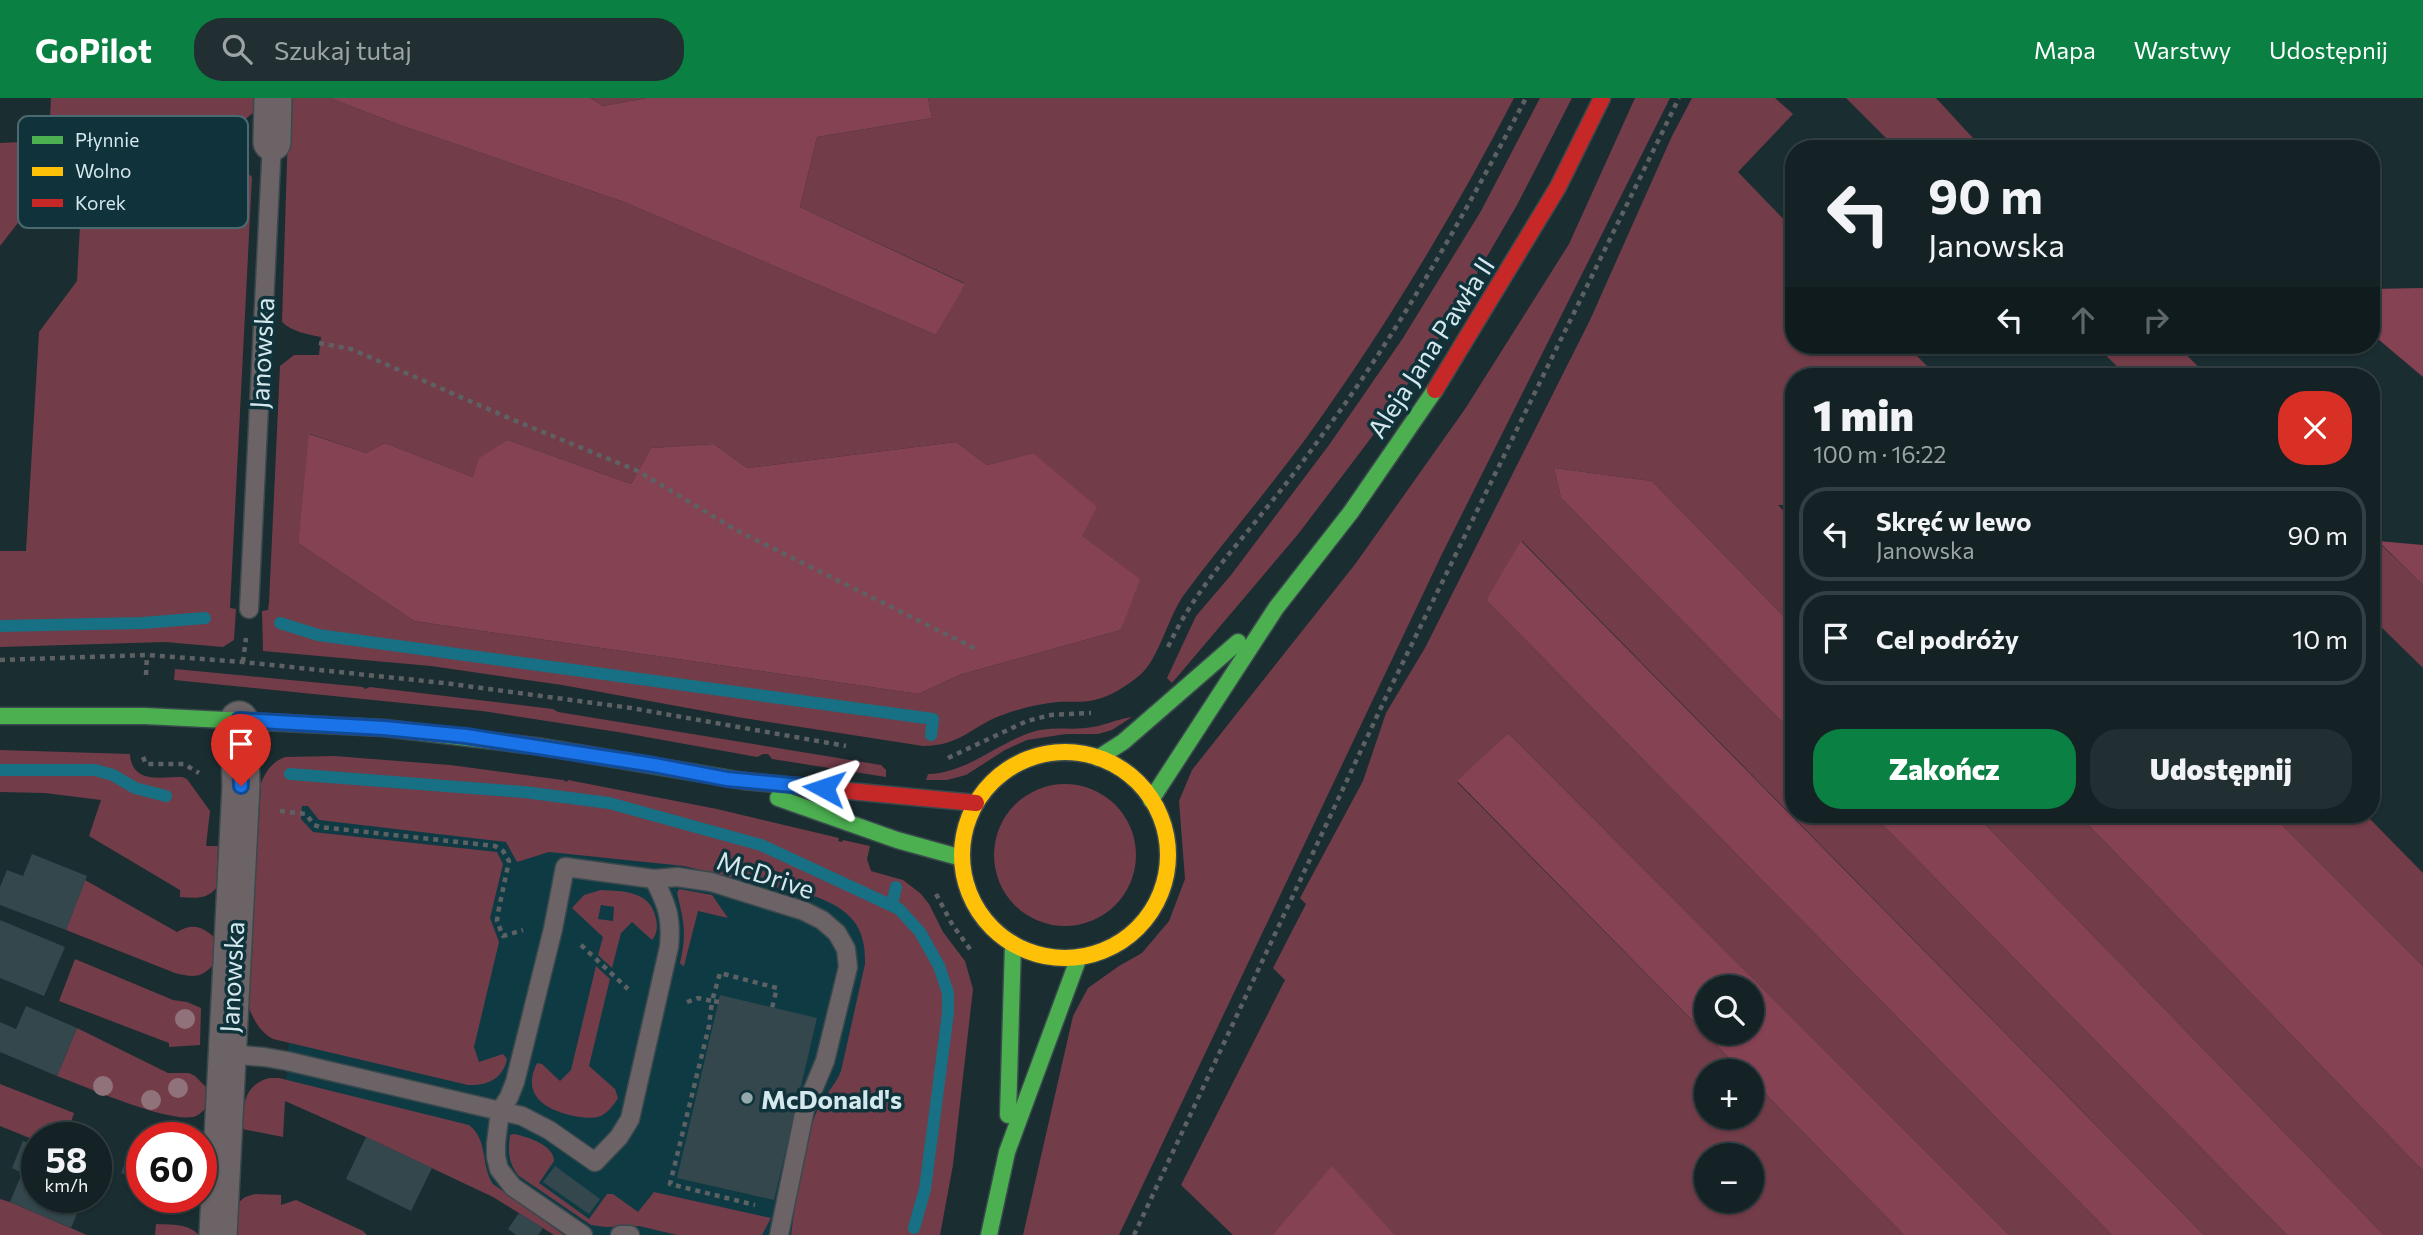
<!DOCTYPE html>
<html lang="pl">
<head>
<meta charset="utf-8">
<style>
  body { margin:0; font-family:Commissioner,sans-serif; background:#212f32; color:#f1f3f6; height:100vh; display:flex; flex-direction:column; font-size:26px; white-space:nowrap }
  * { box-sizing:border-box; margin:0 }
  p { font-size:23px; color:#9da4a7 }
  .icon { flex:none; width:38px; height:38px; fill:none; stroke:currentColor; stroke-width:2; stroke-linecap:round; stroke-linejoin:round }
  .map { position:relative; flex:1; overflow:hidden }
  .side { position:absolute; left:1785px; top:270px; width:595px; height:455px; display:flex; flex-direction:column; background:#142225; border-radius:28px; box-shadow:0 2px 5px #0004,0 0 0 2px #333f42 }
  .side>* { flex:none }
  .hud { position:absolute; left:1785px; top:42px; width:595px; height:214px; border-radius:28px; box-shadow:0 2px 5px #0004,0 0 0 2px #333f42; background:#142225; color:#f1f3f6; overflow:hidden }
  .fabs { position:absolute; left:1694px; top:877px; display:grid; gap:14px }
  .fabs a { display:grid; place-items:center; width:70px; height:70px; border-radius:50%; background:#142225; box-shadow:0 2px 5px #0004,0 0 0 2px #333f42; font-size:35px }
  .speed { position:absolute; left:21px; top:1024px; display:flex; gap:14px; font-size:35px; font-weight:700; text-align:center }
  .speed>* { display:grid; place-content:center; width:91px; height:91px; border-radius:50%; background:#142225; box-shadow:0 2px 5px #0004,0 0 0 2px #333f42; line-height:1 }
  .speed small { font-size:18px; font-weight:400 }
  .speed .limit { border:10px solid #d22; background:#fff; color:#111 }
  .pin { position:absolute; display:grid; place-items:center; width:60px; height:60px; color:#fff; margin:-72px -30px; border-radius:50% 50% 50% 0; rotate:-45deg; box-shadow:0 0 7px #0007 }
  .pin .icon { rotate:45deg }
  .me { position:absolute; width:77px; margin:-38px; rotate:275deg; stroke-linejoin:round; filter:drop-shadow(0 0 5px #0008) }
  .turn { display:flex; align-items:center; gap:24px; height:147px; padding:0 28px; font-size:32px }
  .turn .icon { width:91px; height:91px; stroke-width:2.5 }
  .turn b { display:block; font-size:49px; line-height:60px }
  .lanes { display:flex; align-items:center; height:66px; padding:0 28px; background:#0003; justify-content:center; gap:35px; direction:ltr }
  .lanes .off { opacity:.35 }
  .round { display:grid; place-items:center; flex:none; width:74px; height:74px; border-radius:28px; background:#212f32 }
  .head { display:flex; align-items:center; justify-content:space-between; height:119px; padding:0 28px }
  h1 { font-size:42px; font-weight:800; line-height:52px }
  .cta { display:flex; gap:14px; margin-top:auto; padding:14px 28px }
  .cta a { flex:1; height:80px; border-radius:28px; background:#0b8043; color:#fff; font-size:28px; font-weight:800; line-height:80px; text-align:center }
  .cta a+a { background:#212f32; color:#f1f3f6 }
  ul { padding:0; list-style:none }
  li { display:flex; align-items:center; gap:21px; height:94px; margin:0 14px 10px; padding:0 14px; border:4px solid #333f42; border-radius:28px }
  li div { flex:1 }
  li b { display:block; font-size:26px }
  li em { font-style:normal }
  header { display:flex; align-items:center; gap:42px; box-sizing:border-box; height:98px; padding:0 35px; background:#0b8043; color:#fff }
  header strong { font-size:33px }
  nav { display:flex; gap:38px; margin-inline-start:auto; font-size:24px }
  .search { width:490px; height:63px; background:#212f32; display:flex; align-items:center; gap:18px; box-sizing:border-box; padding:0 24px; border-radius:28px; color:#9da4a7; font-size:26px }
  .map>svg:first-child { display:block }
</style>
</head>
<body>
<header>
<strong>GoPilot</strong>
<div class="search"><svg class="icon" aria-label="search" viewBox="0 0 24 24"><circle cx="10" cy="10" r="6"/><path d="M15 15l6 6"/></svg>Szukaj tutaj</div>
<nav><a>Mapa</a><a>Warstwy</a><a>Udostępnij</a></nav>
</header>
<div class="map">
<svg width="2423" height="1137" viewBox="0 0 2423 1137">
  <rect width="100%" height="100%" fill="#1a2d31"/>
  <polygon fill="#0e3a44" points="297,705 635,746 847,797 883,831 847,1137 554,1137 493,1099 366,1039 285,1003 300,765"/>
  <g fill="#733c49" fill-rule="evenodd">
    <path d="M51,0H254V14C242,25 231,30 216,32L50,21Z"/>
    <path d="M289,0H330L397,26L624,104L936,237L964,185L800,109L817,39L932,20L928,0H1514C1453,118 1384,232 1307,339C1268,392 1225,442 1186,494C1168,517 1160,560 1140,577C1128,587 1110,599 1094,602C1082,605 1069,603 1057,604C1039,606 1022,610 1005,616C972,627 962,648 923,648L737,619L562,587L431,568L263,553L262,513L268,512L269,505L280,268L294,257H319L321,239C306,236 293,234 282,224ZM310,336L366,355L385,345L473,379L508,342L631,386L651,350L714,346L747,370L956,344L987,367L1033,355L1082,438L1129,508L1121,532L959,577L919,596L414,523L298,445Z"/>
    <polygon points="590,0 647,0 603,8"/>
    <polygon points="1540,0 1572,0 1517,107 1443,234 1374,336 1299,435 1172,585 1167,580 1196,518 1231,477 1329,347 1403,240 1481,113"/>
    <polygon points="1635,0 1670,0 1442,456 1119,1137 1023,1137 1073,918 1088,890 1119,868 1142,855 1169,823 1185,781 1179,703 1192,672 1356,465 1465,311 1569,146"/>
    <path d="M1692,0H1775L1793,16L1738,74L1794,132V247H1906L1937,278H1794V407H1778L1794,423V529L1652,383L1554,370L1561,400L1794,636V716H1872L2287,1137H2204L1522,443L1486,502L2112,1137H2009L1508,635L1457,684L1742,973H1706V1018H1752V982L1904,1137H1395L1332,1069L1272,1137H1233L1181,1087L1285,882L1273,870L1306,806L1300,800L1363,683L1386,615L1425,550L1590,222L1672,38ZM1706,1057H1752V1102H1706Z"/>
    <polygon points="1846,0 1936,0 1983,51 1897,51"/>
    <polygon points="22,44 23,53 69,55 59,72 0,148 0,45"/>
    <polygon points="109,52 220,57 237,65 252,79 230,510 236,511 234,542 223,549 165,544 0,549 0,453 26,453 39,234 77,183 82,91"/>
    <polygon points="2095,247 2176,247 2208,278 2127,278"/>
    <polygon points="2371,437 2423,487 2423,570 2371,519"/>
    <polygon points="175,571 363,589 365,591 370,589 553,611 558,614 881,667 886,672 886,679 772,661 768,656 763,656 757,659 624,635 482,613 174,582"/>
    <path d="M1132,619L1112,632L1098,636H1066L1027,642L1005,652L966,677L947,682H926L928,676C967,675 996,646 1032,634C1050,628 1067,632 1085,630C1102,629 1116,621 1132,619Z"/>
    <path d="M0,652L130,656C132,686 160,679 182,679L187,681L210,713L206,748H218L217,789C207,802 195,800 180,799V792L89,738L101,702L45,695L0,694Z"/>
    <path d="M334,658L450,667L563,682L567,684L568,682L717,711L839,740L838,743L842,744L843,742L870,748L867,761L871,773L903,782L920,795L929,806L943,834L965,863L973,891L953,1067L940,1137H791C797,1097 801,1053 816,1015C822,999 835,989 841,973L865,866C866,828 850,812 817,799L684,768L549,754L517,764L506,744L319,722L308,708H302L301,721L313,734L497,754L503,766L490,820L499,844L474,949L479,964L503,956L507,961C503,981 487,988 468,987L273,941C259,933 254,922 248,908L261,685C266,673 272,664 285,659Z"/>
    <circle cx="1065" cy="757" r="71"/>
    <polygon points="1975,716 2078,716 2423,1073 2423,1137 2384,1137"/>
    <polygon points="2271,716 2365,716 2423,775 2423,868"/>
    <path d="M85,782L177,834C192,825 202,828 214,839L213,867C201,881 191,879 175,875L66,832Z"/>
    <path d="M679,791L712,797L728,820L698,813L684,868H683L680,865C687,836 684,824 677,795Z"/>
    <path d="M601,792C624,793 651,793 656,821C658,829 657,836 652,842L632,824L621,835L612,870L598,857L603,839L572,810L584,797ZM601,807L614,809L613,823L598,821Z"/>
    <polygon points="75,861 173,902 187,904 201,910 200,947 169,949 169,945 59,903"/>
    <path d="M596,868L610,881L589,968L615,991L618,1000C613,1008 607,1016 598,1019C588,1021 579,1019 569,1017C542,1010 522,995 537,965L542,966L560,983L571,972Z"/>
    <path d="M77,930L168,975H189L195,978L207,990L206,1010C202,1014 198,1018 193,1019C165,1024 87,989 57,978Z"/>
    <path d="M269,980H279L469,1027C489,1043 480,1066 493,1086L564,1137H554L493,1099L366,1039L285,1003L283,1039L242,1031C244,1008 242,988 269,980Z"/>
    <polygon points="0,986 74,1015 66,1039 37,1040 37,1043 0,1028"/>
    <path d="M514,1036C528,1039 554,1047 554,1063L539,1085L589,1121L607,1096H613L638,1114L654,1094L771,1120L762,1137H677L639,1128L606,1129L591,1127L519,1078C508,1065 508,1053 510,1037Z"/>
    <polygon points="255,1096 281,1097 281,1107 296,1102 363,1133 367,1137 237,1137 239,1104 245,1099"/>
    <polygon points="0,1101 10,1104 87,1137 0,1137"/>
    <path d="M156,1126C172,1127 187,1125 199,1137H155Z"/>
  </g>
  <g fill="#854253" fill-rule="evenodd">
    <polygon points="330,0 590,0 603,8 647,0 928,0 932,20 817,39 800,109 965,186 936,237 624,104 397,26"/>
    <polygon points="2423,190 2423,279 2378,241 2371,205 2371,191"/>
    <polygon points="309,336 366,355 385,345 473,379 479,360 508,342 631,386 651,350 714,346 747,370 956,344 987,367 1033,355 1097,409 1082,438 1140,481 1121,532 959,577 919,596 414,523 298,445"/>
    <polygon points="1554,370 1652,383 1794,529 1794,636 1561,400"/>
    <polygon points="1521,443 2204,1137 2112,1137 1486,502"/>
    <polygon points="2378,443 2423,447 2423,487"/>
    <path d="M1508,635L2009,1137H1904L1752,982V973H1742L1457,683ZM1706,889H1752V934H1706Z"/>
    <polygon points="1872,716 1975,716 2384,1137 2287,1137"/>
    <polygon points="2078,716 2271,716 2423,868 2423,1073"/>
    <polygon points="1332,1068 1395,1137 1272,1137"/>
  </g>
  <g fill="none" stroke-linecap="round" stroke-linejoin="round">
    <g stroke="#177083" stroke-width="12">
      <polyline points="280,525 318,537 933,621 931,637"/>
      <polyline points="0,528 142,525 205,520"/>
      <polyline points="0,672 95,672 113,677 135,690 166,698"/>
      <polyline points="290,676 524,694 609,705 761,747 899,811 920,834 939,868 948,895 948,915 925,1091 914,1130"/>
      <polyline points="892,807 896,789"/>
    </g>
  </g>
  <g fill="#34474c">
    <polygon points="32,756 87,778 66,832 0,807 0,789 7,772 23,778"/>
    <polygon points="0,822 65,849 44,898 0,880"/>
    <polygon points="720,897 817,920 774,1102 677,1080"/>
    <polygon points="26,908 77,930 57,978 0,954 0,924 16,931"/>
    <polygon points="366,1039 432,1070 411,1113 346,1081"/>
    <polygon points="134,1041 142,1044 142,1083 121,1075"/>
    <polygon points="23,1043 37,1049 37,1099 84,1099 71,1130 10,1104 22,1075 12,1070"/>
    <polygon points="555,1068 600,1101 589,1116 543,1084"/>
    <polygon points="519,1115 543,1130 538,1137 516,1137 508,1131"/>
  </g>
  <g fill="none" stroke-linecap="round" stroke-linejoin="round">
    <g stroke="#3a494d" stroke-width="21">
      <g id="lane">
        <polyline points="249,511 272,44"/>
        <polyline points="654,781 677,779 711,784 804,813 822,822 837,835 846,851 848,869 825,963 805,1011 779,1137"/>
        <path d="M227,956L264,959L287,963L522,1018L549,1032L595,1064L619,1039L630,1021L669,849C672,819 667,807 654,781L565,769L553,831L515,984L509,999L500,1013L496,1045V1059L499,1071L513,1089L583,1137"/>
        <polyline points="620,1137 630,1137"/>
      </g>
    </g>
    <g stroke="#3a494d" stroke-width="40">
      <g id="street">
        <polyline points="272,44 273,0"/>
        <polyline points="218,1137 241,688 239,622"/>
      </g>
    </g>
    <g stroke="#3a494d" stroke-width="19">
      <g id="fast">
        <polyline points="0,618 145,618 384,630 543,649 744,683"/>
        <polyline points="1098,660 1123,644 1238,544"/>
        <polyline points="778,700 897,742 962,760"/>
        <polyline points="1151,702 1276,510 1351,414 1435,292"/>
        <polyline points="1008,1017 1013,846"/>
        <polyline points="989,1137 1007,1054 1079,859"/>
      </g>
    </g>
    <g stroke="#3a494d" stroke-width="19">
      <circle id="slow" cx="1065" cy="757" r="103"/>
    </g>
    <g stroke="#3a494d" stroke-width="19">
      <g id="jam">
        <polyline points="1435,292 1558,89 1602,0"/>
        <polyline points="744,683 976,705"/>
      </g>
    </g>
    <g stroke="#5e6163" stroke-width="4.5" stroke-dasharray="5 5" stroke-linecap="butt">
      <polyline points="319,245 351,251 511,321 638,373 736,432 978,552"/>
      <path d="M1168,549C1195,491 1233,453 1272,403C1297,373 1319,341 1342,310C1411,212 1470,106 1526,0"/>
      <polyline points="0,562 147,557 243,564 444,585 631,610 846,648"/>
      <polyline points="243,564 246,540"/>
      <polyline points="146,577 147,557"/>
      <polyline points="143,659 146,666 184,666 199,675"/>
      <polyline points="948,660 1027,623 1051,617 1091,615"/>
      <polyline points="280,713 306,716 314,727 320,729 495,748 503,753 509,763 498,815 497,823 503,838 523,832"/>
      <polyline points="936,796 952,826 972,854"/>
      <polyline points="581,847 628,891"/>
      <polyline points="687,904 698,900 712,903 709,928 670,1086 755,1107"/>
      <polyline points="719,904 712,903 720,875 777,890 772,910"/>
      <polyline points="1134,1137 1386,599 1679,0"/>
    </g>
    <use href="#lane" stroke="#6b6365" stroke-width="18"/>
    <use href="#street" stroke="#6b6365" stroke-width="37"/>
    <use href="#fast" stroke="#4caf50" stroke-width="16"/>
    <use href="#slow" stroke="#ffc107" stroke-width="16"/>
    <use href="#jam" stroke="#c62828" stroke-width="16"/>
  </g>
  <g fill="#90727b">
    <circle cx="185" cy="921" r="10"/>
    <circle cx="103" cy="988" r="10"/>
    <circle cx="178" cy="990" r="10"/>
    <circle cx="151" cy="1002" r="10"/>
  </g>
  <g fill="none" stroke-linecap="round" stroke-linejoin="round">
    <g stroke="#114b97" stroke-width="18">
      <polyline id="route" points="241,688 239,622 384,630 466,638 654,667 727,681 824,690"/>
    </g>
    <use href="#route" stroke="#1a73e8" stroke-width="12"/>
  </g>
  <circle fill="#94a7ab" stroke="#10333b" stroke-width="2.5" cx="747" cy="1000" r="7"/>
  <g text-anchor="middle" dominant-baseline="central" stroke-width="7" stroke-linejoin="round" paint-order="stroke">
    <g font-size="26" fill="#d5e8ed" stroke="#10333b">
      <text transform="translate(1430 249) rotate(-57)">Aleja Jana Pawła II</text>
      <text transform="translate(261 255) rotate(-87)">Janowska</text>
      <text transform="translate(766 776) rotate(18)">McDrive</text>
      <text transform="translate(231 879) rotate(-87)">Janowska</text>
    </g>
    <g font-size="26" font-weight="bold" fill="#d5e8ed" stroke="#10333b" text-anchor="start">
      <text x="761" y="1000">McDonald's</text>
    </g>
  </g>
  <rect x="18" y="18" width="230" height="112" rx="10" fill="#10333b" stroke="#4b6970" stroke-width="2"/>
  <rect x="32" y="38" width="31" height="8" fill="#4caf50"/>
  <rect x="32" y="69" width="31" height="9" fill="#ffc107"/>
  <rect x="32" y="101" width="31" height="8" fill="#c62828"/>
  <g font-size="19" fill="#d5e8ed">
    <text x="75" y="49">Płynnie</text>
    <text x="75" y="80">Wolno</text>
    <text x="75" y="112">Korek</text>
  </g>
</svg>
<div class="fabs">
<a><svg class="icon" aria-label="search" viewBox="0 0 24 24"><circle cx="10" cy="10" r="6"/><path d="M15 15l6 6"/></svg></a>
<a>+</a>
<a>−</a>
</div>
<div class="speed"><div>58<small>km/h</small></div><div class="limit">60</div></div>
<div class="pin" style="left:241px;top:688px;background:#d93025"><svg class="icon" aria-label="arrive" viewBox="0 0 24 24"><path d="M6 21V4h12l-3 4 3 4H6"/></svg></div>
<svg class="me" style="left:824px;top:690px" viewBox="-20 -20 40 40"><path d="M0-17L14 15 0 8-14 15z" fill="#1a73e8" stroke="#fff" stroke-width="4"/></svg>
<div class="hud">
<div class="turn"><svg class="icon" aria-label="left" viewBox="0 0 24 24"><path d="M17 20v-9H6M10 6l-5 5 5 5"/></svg><div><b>90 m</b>Janowska</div></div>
<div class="lanes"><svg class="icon" aria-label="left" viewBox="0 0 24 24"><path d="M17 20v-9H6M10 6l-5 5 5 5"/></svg><svg class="icon off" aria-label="ahead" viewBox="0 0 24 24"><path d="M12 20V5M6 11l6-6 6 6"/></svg><svg class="icon off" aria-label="right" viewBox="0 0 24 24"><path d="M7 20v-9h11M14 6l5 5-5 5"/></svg></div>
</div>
<section class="side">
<div class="head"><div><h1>1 min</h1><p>100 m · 16:22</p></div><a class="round" style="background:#d93025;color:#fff"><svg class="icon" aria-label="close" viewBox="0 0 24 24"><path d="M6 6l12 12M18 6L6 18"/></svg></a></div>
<ul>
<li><svg class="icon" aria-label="left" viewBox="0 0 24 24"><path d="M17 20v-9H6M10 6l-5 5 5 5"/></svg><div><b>Skręć w lewo</b><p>Janowska</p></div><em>90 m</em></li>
<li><svg class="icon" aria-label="arrive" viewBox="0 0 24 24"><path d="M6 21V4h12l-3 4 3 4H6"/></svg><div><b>Cel podróży</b></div><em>10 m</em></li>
</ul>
<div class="cta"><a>Zakończ</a><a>Udostępnij</a></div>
</section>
</div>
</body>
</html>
